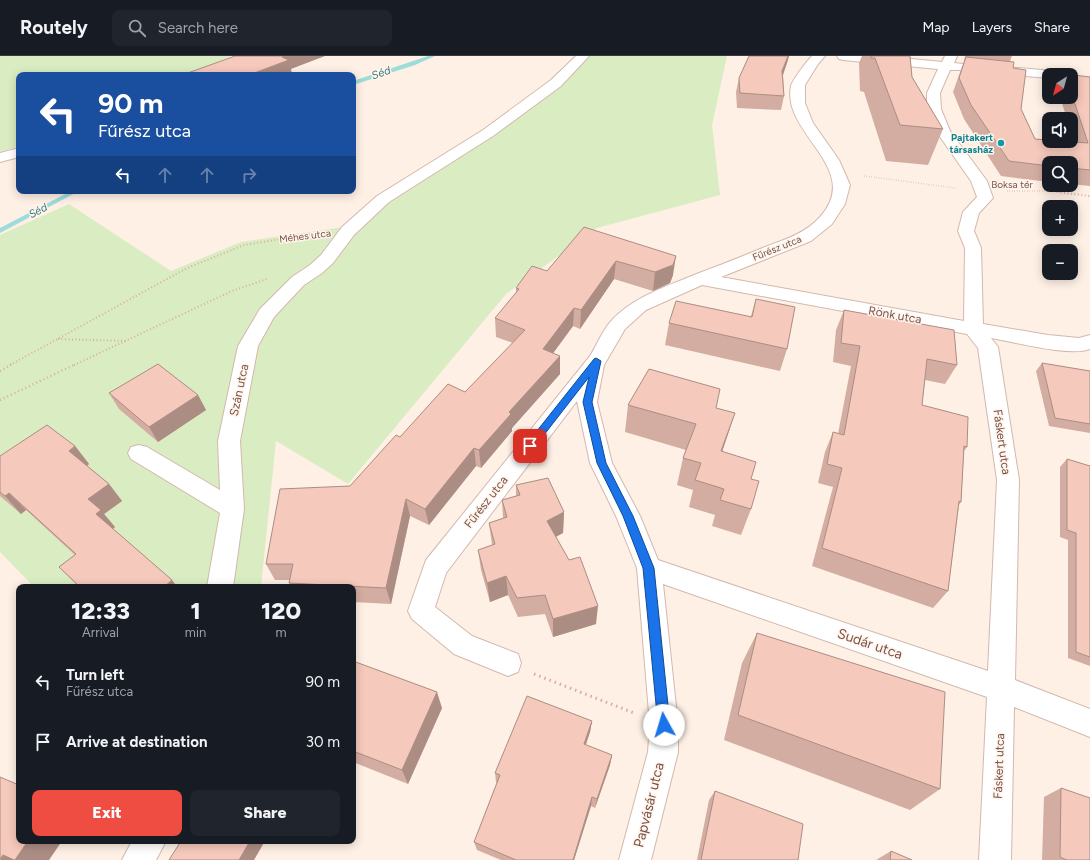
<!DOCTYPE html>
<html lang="en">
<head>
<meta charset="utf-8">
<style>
  body { margin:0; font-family:Figtree,sans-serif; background:#20242c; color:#f1f3f6; height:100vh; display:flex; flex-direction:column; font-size:15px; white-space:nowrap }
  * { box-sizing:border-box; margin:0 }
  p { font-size:13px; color:#9ea1a6 }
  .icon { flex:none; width:22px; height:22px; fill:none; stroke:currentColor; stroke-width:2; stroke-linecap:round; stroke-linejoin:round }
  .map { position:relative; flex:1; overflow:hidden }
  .sheet { position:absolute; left:16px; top:528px; width:340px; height:260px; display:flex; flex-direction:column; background:#171b24; border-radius:8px; box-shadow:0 2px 10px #0003 }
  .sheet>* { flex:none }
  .top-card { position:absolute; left:16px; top:16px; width:340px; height:122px; border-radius:8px; box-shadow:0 2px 10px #0003; background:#1a4fa0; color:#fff; overflow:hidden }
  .needle { width:26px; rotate:216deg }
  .buttons { position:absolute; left:1042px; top:12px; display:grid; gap:8px }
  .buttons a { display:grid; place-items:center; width:36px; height:36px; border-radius:8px; background:#171b24; box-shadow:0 2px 10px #0003; font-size:20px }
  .pin { position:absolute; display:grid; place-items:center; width:34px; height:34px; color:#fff; margin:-17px; border-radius:8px; box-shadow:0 2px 6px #0006 }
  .me { position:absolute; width:44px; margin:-22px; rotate:354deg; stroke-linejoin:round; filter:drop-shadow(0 0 3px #0008) }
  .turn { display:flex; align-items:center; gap:14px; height:84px; padding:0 16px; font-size:18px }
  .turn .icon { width:52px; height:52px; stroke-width:2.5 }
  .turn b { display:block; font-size:28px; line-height:34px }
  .lanes { display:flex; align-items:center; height:38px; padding:0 16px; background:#0003; justify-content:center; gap:20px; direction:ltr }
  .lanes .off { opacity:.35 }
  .eta { display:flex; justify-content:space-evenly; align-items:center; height:68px; text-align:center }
  .eta b { font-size:24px; font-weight:800; line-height:28px }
  .button { display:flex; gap:8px; margin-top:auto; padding:8px 16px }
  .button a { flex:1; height:46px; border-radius:8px; background:#f04d42; color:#fff; font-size:16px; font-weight:800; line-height:46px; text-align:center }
  .button a+a { background:#20242c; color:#f1f3f6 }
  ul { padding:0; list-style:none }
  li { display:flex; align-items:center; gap:12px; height:60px; padding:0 16px }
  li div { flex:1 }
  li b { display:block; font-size:15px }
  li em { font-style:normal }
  header { display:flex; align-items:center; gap:24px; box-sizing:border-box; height:56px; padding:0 20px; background:#171b24; border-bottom:1px solid #363941 }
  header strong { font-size:19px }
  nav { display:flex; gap:22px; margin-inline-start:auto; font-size:14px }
  .search { width:280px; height:36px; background:#20242c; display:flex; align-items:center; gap:10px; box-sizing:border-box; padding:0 14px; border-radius:8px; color:#9ea1a6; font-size:15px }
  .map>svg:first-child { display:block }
</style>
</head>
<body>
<header>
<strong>Routely</strong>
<div class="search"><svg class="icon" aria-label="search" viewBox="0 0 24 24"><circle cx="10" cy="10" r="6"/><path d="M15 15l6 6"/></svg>Search here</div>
<nav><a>Map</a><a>Layers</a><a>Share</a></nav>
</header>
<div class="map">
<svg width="1090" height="804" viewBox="0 0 1090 804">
  <rect width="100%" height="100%" fill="#fef0e5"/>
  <g fill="#daedc2">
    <polygon points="0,0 231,0 189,19 19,19 19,90 0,96"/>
    <polygon points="585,0 727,0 712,69 720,139 597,172 506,238 348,428 276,385 261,531 34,531 0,496 0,179 69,148 171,215 241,186 358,169 377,151 494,77"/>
  </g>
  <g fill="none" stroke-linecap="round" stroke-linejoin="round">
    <g fill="#9ddcdb" fill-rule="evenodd">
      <polygon points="428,0 435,0 415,9 353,29 353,25"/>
      <polygon points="71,135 79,135 0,177 0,172"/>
    </g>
    <g stroke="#d3b8ad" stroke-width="2">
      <g id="minor">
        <polygon points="576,0 589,0 561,30 493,80 389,146 354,179 333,207 322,217 304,229 274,261 258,290 240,385 244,453 233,531 207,531 220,457 131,403 128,397 131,391 139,389 147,391 220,434 218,385 238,290 260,253 292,221 310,209 321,199 342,171 377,140 483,74 551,24"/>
        <path d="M812,0H825L818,8L805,29V47L813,67L839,104L850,129L845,148L832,168L811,185L721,221L964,265L965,192L958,175L963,156L977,141L971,125L936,75L927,53V37L938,13L843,4L839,3L837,0H882L942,6L945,0H957L954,7L963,8L965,11L963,14H950L940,37L941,53L950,75L987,125L993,142L979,157L974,175L981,192L983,268L1048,279L1079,282L1090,279V293C1070,301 1015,286 991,282L998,291L1019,424L1015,624L1090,653V681L1014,651L1011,804H979L987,641L663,528L678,669V696L651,804H619L648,696L650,669L637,512L616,460L590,407L577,345L446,517L435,551L472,580L518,598L521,607L518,616L508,620L454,598L412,563L408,555L426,504L590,300C597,289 603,273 612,264C634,241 665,231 694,219C718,210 741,201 765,191C784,184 806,177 820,161C864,112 781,78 791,30C793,23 807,5 812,0ZM702,229L967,278L978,292L997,424L988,615L658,504L640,460L612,407L597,346L604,309L625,273L646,254Z"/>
        <polygon points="995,10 1054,15 1059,16 1060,19 1049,19 1049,22 991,17 989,14 991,11"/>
        <polygon points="19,92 19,101 0,106 0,97"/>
        <polygon points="132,785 166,785 156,804 122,804"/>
      </g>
    </g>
    <g stroke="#dbac9e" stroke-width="1.5" stroke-dasharray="0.5 2" stroke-linecap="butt">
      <polyline points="864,120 956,132"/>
      <polyline points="1007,135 1051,135 1065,137"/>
    </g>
    <g stroke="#dbac9e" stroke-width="2" stroke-dasharray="1 2.5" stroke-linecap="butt">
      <polyline points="1057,136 1090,140"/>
      <polyline points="58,283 127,285"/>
      <polyline points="10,309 187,212 244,189 318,177"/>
      <polyline points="74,309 232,235 267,223"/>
    </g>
    <g stroke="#dbac9e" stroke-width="2.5" stroke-dasharray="1 3" stroke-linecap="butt">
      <polyline points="0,315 12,308"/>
      <polyline points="0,344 76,308"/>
    </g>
    <polyline stroke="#dbac9e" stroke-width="3" stroke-dasharray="1.5 4" stroke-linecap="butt" points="534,618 634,657"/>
    <use href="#minor" fill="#fff" fill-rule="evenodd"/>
  </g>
  <g fill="#d3ada1">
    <polygon points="749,0 789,0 783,19 784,40 781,54 737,52 736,36 739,22"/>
    <polygon points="862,0 910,0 912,21 943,73 928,109 886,105 864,36 860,35 859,7"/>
    <polygon points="965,0 1012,0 1010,5 1013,12 1021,53 1035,83 1074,86 1071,76 1071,63 1067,63 1060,41 1071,41 1071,19 1064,19 1065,18 1090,21 1090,130 1071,128 1071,107 1049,107 1049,126 1001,120 964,63 953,36 964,5"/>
    <polygon points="584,171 673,219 670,227 653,235 614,223 580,273 573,270 553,297 560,318 512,372 512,375 481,412 476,410 429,469 410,460 391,548 353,546 353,531 291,531 289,527 290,524 275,524 266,508 350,430 400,381 465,336 513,287 496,281 495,262 516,237 516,232 547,215"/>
    <polygon points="756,243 787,293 780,315 665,289 669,267 751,260"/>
    <polygon points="844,254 957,309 945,328 925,324 922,349 967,391 964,395 961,446 959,449 948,535 933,552 812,510 833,431 818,427 825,396 833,376 838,378 851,310 833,306 836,274"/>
    <polygon points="1042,307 1090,315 1090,377 1049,370 1036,315"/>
    <polygon points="109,337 198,339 206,354 158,386 119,353"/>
    <polygon points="628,349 716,352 735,357 722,396 751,423 751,453 741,479 712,470 715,459 689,451 693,434 677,429 683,402 686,394 625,376"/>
    <polygon points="75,390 89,408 87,410 109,428 122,445 104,458 115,471 113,473 172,524 177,531 79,531 59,511 75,499 26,454 21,458 0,440 0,400"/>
    <polygon points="1067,403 1090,410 1090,610 1068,602 1068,484 1060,481 1060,411"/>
    <polygon points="516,429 564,456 563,477 556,481 596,568 553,581 545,558 518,561 508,539 490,546 481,514 478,494 492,489 489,467 503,462 502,444 516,440"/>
    <polygon points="757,577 940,733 910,754 724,684 742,607"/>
    <polygon points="353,605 442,652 408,728 353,706"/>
    <polygon points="592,665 590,676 586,689 612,699 610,709 595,752 591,750 574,804 501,804 477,794 474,786 497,727 496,726 495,717"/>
    <polygon points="1061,732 1090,804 1042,804 1044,741"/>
    <polygon points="715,735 798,804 697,804 709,744"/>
    <polygon points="891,795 912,804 876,804"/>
  </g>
  <g fill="#ac8d83">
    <polygon points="284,0 325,0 291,13 292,18 291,19 249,19"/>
    <polygon points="788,0 789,0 787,7 779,30 782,15"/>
    <polygon points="676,200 673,219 670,227 653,235 655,216"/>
    <polygon points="616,205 614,223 580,273 581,254"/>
    <polygon points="574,252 573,270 543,311 543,293"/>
    <polygon points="560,300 560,318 512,372 512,375 481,412 479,394 509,356"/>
    <polygon points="198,339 206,354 158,386 149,371"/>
    <polygon points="735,357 726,384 713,422 721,395"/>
    <polygon points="75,390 89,408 83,413 69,395"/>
    <polygon points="474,392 476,410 429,469 425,453"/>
    <polygon points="109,428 122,445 104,458 115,471 110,475 96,458 88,443"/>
    <polygon points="9,437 26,454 21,458 5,440"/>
    <polygon points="406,443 410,460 391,548 386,532"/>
    <polygon points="564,456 563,477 547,485 547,465"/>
    <polygon points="506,520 508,539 490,546 487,527"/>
    <polygon points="172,524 177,531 164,531"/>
    <polygon points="598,550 596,568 553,581 553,563"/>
    <polygon points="437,636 442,652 408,728 402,714"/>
    <polygon points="592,665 590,676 582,698 584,688"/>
    <polygon points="612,699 610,709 595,752 597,743"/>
    <polygon points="592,741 591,750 574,804 573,804"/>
    <polygon points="28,785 62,785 49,804 0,804 3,799"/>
    <polygon points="250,785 265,785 254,804 239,804"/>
  </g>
  <g fill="#f5c9bb" stroke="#ac8d83">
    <polygon points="235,0 284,0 282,1 289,4 249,19 186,19 185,18"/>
    <polygon points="749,0 788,0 782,15 784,40 740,37 739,22"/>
    <polygon points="871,0 910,0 912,21 943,73 900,69 875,2 871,2"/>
    <polygon points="966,1 1014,6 1013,12 1026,14 1021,53 1035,83 1049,84 1049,85 1060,85 1088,87 1071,36 1071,19 1065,19 1065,18 1090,21 1090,114 1071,112 1071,107 1049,107 1049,110 1009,105 971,49 959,22"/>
    <polygon points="584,171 676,200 673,209 655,216 616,205 581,254 574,252 543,293 560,300 509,356 511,358 479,394 474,392 425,453 406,443 386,532 289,527 293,508 266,508 280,433 350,430 396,379 400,381 448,328 465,336 525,274 495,262 519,233 516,232 532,210 547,215"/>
    <polygon points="756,243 795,251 787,293 669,267 676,245 752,261"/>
    <polygon points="844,254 954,274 957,309 927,303 922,349 968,361 967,391 964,390 961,446 959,445 948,535 822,492 842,412 827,408 833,376 844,379 860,290 841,287"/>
    <polygon points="1042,307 1090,315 1090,368 1055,362"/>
    <polygon points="158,308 198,339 149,371 109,337"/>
    <polygon points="649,313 720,333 716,352 735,357 721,395 756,406 751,423 759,425 751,453 720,444 724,433 695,424 701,407 683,402 696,368 628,349"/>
    <polygon points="47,369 75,390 69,395 109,428 88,443 101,454 96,458 172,524 164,531 80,531 59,511 76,498 9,437 5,440 0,436 0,400"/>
    <polygon points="1067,403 1090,410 1090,601 1076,596 1076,477 1067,474"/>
    <polygon points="548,422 564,456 547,465 569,504 580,501 598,550 553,563 545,539 517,542 506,520 487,527 478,494 495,488 489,467 507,461 502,444 520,439 516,429"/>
    <polygon points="757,577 945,636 940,733 738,659"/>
    <polygon points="353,605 437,636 402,714 353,695"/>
    <polygon points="527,640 592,665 584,688 612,699 597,743 592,741 573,804 516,804 474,786 500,719 495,717"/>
    <polygon points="0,721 19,729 19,785 28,785 15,804 14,804 3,799 0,803"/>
    <polygon points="1061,732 1090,742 1090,804 1067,804 1060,801"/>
    <polygon points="715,735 803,768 798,804 701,804"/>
    <polygon points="181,785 250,785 239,804 169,804"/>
    <polygon points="891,795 912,804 890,804"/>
  </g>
  <polygon fill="#1a73e8" stroke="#114b97" points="596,302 601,305 592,346 606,407 633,460 654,512 670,669 668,673 664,675 660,673 658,669 643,512 623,460 597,407 583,346 589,321 533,393 530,394 525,390 594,303"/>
  <circle fill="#0f9aa8" stroke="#fff5ed" stroke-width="1.5" cx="1001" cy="87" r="4"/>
  <g text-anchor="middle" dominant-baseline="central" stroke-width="3" stroke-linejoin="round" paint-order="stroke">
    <g font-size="10" font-weight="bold" fill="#0d838f" stroke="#fff5ed" text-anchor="end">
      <text x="993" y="81">Pajtakert<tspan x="993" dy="12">társasház</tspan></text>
    </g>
    <g font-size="10" fill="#795248" stroke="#fff5ed">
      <text x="1012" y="128">Boksa tér</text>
      <text transform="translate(305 180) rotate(-7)">Méhes utca</text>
      <text transform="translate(777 192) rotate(-22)">Fűrész utca</text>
    </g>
    <g font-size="11" font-style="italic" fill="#387778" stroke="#fff5ed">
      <text transform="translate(381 17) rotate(-19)">Séd</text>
      <text transform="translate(38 155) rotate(-28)">Séd</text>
    </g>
    <g font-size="12" fill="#795248" stroke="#fff5ed">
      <text transform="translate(895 259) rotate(10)">Rönk utca</text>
      <text transform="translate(239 334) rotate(-78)">Szán utca</text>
      <text transform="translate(1002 386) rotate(82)">Fáskert utca</text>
      <text transform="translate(486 446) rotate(-52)">Fűrész utca</text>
      <text transform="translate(999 710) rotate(-88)">Fáskert utca</text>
    </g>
    <g font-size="14" fill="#795248" stroke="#fff5ed">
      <text transform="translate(870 588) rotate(19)">Sudár utca</text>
      <text transform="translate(649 749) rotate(-76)">Papvásár utca</text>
    </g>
  </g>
</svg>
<div class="buttons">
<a><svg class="needle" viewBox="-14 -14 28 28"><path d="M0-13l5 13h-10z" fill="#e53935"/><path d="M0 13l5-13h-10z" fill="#9ea1a6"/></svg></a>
<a><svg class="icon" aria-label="sound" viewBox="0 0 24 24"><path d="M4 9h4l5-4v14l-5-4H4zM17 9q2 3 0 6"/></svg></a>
<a><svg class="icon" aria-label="search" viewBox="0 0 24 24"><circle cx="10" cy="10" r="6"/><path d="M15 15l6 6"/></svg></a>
<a>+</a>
<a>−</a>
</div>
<div class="pin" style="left:530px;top:390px;background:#d93025"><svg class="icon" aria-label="arrive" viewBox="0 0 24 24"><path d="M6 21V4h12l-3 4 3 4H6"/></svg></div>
<svg class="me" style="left:664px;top:669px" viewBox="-20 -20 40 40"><circle r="19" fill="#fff"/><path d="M0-13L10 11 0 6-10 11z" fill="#1a73e8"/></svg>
<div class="top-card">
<div class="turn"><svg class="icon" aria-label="left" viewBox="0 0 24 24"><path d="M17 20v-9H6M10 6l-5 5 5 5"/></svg><div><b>90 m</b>Fűrész utca</div></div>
<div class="lanes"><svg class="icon" aria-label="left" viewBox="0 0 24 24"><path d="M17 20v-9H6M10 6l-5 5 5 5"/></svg><svg class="icon off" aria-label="ahead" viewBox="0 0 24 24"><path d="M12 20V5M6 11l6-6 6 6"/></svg><svg class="icon off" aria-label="ahead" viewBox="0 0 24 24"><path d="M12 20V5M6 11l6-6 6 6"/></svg><svg class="icon off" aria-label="right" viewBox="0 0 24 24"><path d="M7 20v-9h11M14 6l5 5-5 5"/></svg></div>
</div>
<section class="sheet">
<div class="eta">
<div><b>12:33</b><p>Arrival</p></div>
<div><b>1</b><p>min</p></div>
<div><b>120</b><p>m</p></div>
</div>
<ul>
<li><svg class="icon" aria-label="left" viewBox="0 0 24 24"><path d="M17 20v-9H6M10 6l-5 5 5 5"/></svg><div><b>Turn left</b><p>Fűrész utca</p></div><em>90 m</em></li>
<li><svg class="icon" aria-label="arrive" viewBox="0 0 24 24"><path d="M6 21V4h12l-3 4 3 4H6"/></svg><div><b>Arrive at destination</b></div><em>30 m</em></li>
</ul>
<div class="button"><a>Exit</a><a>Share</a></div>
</section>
</div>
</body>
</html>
